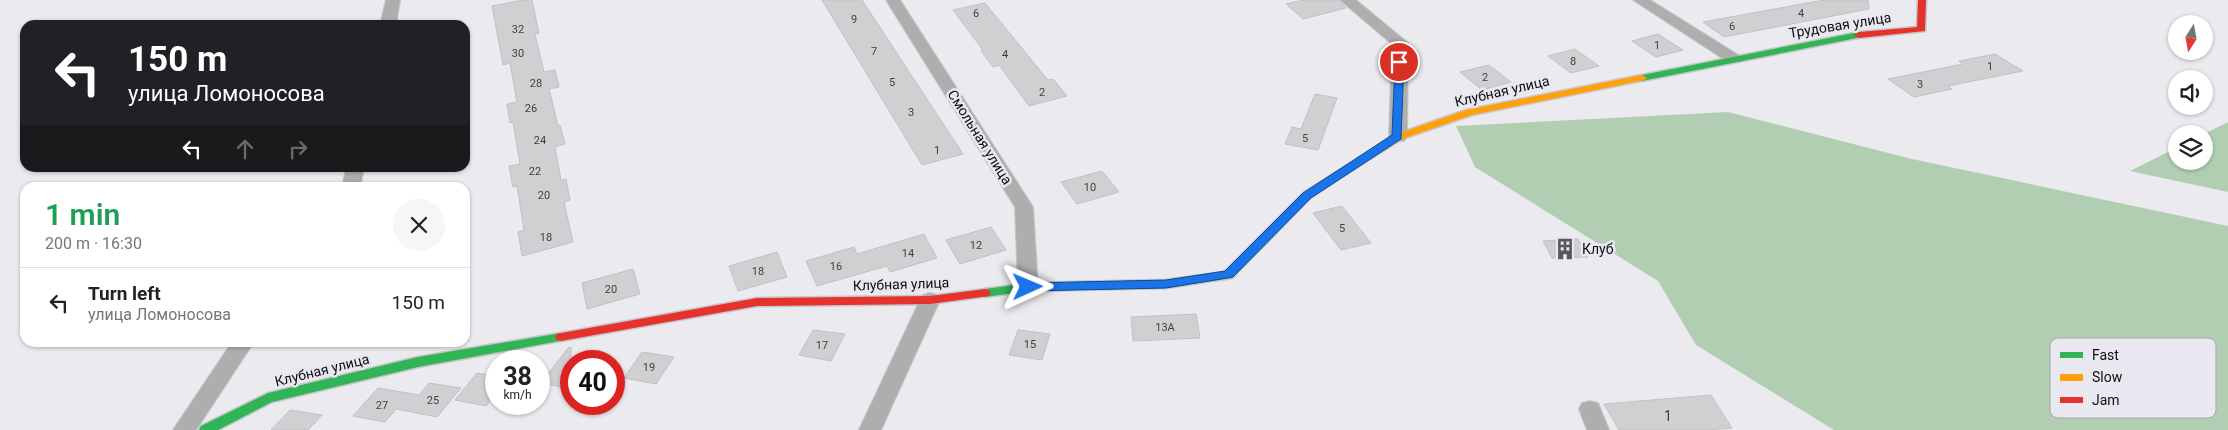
<!DOCTYPE html>
<html lang="en">
<head>
<meta charset="utf-8">
<style>
  body { margin:0; font-family:Roboto,sans-serif; background:#f6f6f6; color:#222; height:100vh; display:flex; flex-direction:column; font-size:19px; white-space:nowrap }
  * { box-sizing:border-box; margin:0 }
  p { font-size:16px; color:#767676 }
  .icon { flex:none; width:28px; height:28px; fill:none; stroke:currentColor; stroke-width:2; stroke-linecap:round; stroke-linejoin:round }
  .map { position:relative; flex:1; overflow:hidden }
  .sheet { position:absolute; left:20px; top:182px; width:450px; height:165px; display:flex; flex-direction:column; background:#fff; border-radius:15px; box-shadow:0 1px 4px #0004 }
  .sheet>* { flex:none }
  .top-card { position:absolute; left:20px; top:20px; width:450px; height:152px; border-radius:15px; box-shadow:0 1px 4px #0004; background:#202124; color:#fff; overflow:hidden }
  .needle { width:32px; rotate:191deg }
  .tools { position:absolute; left:2168px; top:15px; display:grid; gap:10px }
  .tools a { display:grid; place-items:center; width:45px; height:45px; border-radius:50%; background:#fff; box-shadow:0 1px 4px #0004; font-size:25px }
  .speed { position:absolute; left:485px; top:350px; display:flex; gap:10px; font-size:25px; font-weight:700; text-align:center }
  .speed>* { display:grid; place-content:center; width:65px; height:65px; border-radius:50%; background:#fff; box-shadow:0 1px 4px #0004; line-height:1 }
  .speed small { font-size:12px; font-weight:400 }
  .speed .limit { border:8px solid #d22; background:#fff; color:#111 }
  .pin { position:absolute; display:grid; place-items:center; width:42px; height:42px; color:#fff; margin:-21px; border:2px solid #fff; border-radius:50%; box-shadow:0 1px 5px #0007 }
  .me { position:absolute; width:55px; margin:-28px; rotate:89deg; stroke-linejoin:round; filter:drop-shadow(0 0 4px #0008) }
  .turn { display:flex; align-items:center; gap:18px; height:105px; padding:0 25px; font-size:22px }
  .turn .icon { width:65px; height:65px; stroke-width:2.5 }
  .turn b { display:block; font-size:35px; line-height:42px }
  .lanes { display:flex; align-items:center; height:48px; padding:0 25px; background:#0003; justify-content:center; gap:25px; direction:ltr }
  .lanes .off { opacity:.35 }
  .round { display:grid; place-items:center; flex:none; width:52px; height:52px; border-radius:26px; background:#f6f6f6 }
  .overview { display:flex; align-items:center; justify-content:space-between; height:85px; padding:0 25px }
  h1 { font-size:30px; font-weight:600; line-height:38px; color:#1e9e55 }
  ul { padding:0; list-style:none }
  li { display:flex; align-items:center; gap:15px; height:70px; padding:0 25px; border-top:1px solid #e0e0e0 }
  li div { flex:1 }
  li b { display:block; font-size:19px }
  li em { font-style:normal }
  .map>svg:first-child { display:block }
</style>
</head>
<body>
<div class="map">
<svg width="2228" height="430" viewBox="0 0 2228 430">
  <rect width="100%" height="100%" fill="#eaeaef"/>
  <g fill="#b1ceb2">
    <polygon points="1728,112 1912,159 2228,226 2228,430 1834,430 1696,345 1658,281 1475,167 1456,126"/>
    <polygon points="2228,122 2228,192 2130,171 2176,148 2176,161 2204,161 2204,134"/>
  </g>
  <g fill="#d0d0d3" stroke="#c1c1c5">
    <polygon points="523,0 532,0 539,33 535,34 544,72 555,70 559,87 549,89 558,126 560,125 565,144 555,147 561,180 566,179 570,200 564,202 573,242 522,256 518,232 524,230 517,186 513,187 509,166 520,164 513,122 510,123 507,104 517,102 510,63 503,65 492,6"/>
    <polygon points="822,0 862,0 963,154 922,165"/>
    <polygon points="1303,0 1338,0 1346,8 1303,19 1286,4"/>
    <polygon points="1824,0 1868,0 1869,9 1724,37 1703,22"/>
    <polygon points="985,3 1048,80 1053,79 1067,96 1029,106 999,65 993,67 981,51 983,50 953,10"/>
    <polygon points="1658,34 1683,50 1656,57 1632,41"/>
    <polygon points="1575,49 1599,66 1571,73 1548,56"/>
    <polygon points="1995,54 2023,71 1948,86 1952,89 1914,97 1888,79 1963,64 1959,61"/>
    <polygon points="1489,65 1511,82 1482,90 1460,72"/>
    <polygon points="1315,94 1337,98 1318,150 1285,144 1292,127 1301,129"/>
    <polygon points="1102,171 1119,192 1077,204 1061,182"/>
    <polygon points="1342,206 1371,243 1341,250 1313,213"/>
    <polygon points="991,227 1006,250 960,264 946,240"/>
    <polygon points="924,234 937,258 890,272 887,266 817,286 806,261 854,247 857,254"/>
    <polygon points="1578,239 1588,257 1552,258 1543,241"/>
    <polygon points="777,252 787,277 738,291 729,266"/>
    <polygon points="633,269 640,294 587,309 582,283"/>
    <polygon points="1196,314 1200,338 1133,341 1131,317"/>
    <polygon points="813,330 845,334 831,361 799,355"/>
    <polygon points="1018,330 1050,334 1042,360 1009,355"/>
    <polygon points="571,347 571,389 541,383 568,348"/>
    <polygon points="642,352 674,357 656,384 624,378"/>
    <polygon points="477,373 496,376 496,394 486,406 455,400"/>
    <polygon points="429,383 461,388 437,417 396,409 385,422 353,416 378,388 419,395"/>
    <polygon points="1711,395 1732,428 1707,430 1619,430 1604,404"/>
    <polygon points="290,410 322,415 308,430 271,430"/>
  </g>
  <g fill="none" stroke-linecap="round" stroke-linejoin="round">
    <g stroke="#c7c7ca" stroke-width="2">
      <g id="street">
        <polygon points="386,0 400,0 396,25 380,25"/>
        <polygon points="886,0 900,0 1033,207 1038,287 1035,292 1028,294 1021,292 1018,287 1015,207"/>
        <polygon points="1340,0 1356,0 1408,43 1407,137 1404,141 1392,141 1389,137 1392,44"/>
        <polygon points="1633,0 1650,0 1740,56 1742,59 1740,62 1728,62"/>
        <polygon points="346,168 364,168 360,188 342,188"/>
        <polygon points="930,293 937,295 940,300 881,430 859,430 920,300 923,295"/>
        <polygon points="232,342 254,342 196,430 173,430"/>
        <polygon points="1590,401 1598,403 1609,430 1587,430 1579,409 1582,403"/>
      </g>
    </g>
    <g stroke="#c7c7ca" stroke-width="3">
      <g id="fast">
        <polygon points="1859,32 1862,33 1862,37 1642,81 1637,78 1642,75"/>
        <polygon points="1361,157 1365,158 1366,160 1365,162 1311,197 1232,278 1166,288 1028,291 985,297 981,296 979,293 981,290 985,289 1028,283 1166,280 1224,272 1303,193"/>
        <polygon points="561,333 565,334 567,337 565,340 418,367 272,402 218,430 199,430 201,426 268,393 418,357"/>
      </g>
    </g>
    <g stroke="#c7c7ca" stroke-width="3">
      <polygon id="slow" points="1642,75 1647,78 1645,80 1472,115 1402,139 1365,162 1361,163 1356,160 1394,135 1466,110"/>
    </g>
    <g stroke="#c7c7ca" stroke-width="3">
      <g id="jam">
        <polygon points="1918,0 1926,0 1925,31 1859,38 1854,35 1859,32 1917,27"/>
        <polygon points="985,289 989,290 991,293 989,296 930,304 757,306 561,341 557,340 555,337 557,334 561,333 757,298 930,296"/>
      </g>
    </g>
    <use href="#street" fill="#afaeaf" fill-rule="evenodd"/>
    <use href="#fast" fill="#30b455" fill-rule="evenodd"/>
    <use href="#slow" fill="#ff9f0a" fill-rule="evenodd"/>
    <use href="#jam" fill="#e5322d" fill-rule="evenodd"/>
  </g>
  <polygon fill="#1a73e8" stroke="#114b97" points="1399,59 1404,62 1401,139 1311,198 1233,277 1166,288 1028,291 1022,287 1028,283 1166,280 1225,271 1303,193 1392,135 1395,62"/>
  <defs>
    <g id="building-bare" transform="scale(1.725)"><path d="M-4-6H4V6H1V3H-1V6H-4ZM-2.5-4.3h1.7v1.8h-1.7ZM.8-4.3h1.7v1.8H.8ZM-2.5-1h1.7V.8h-1.7ZM.8-1h1.7V.8H.8Z" fill="#5a5a5e" stroke="#e9e8f1" stroke-width="2.5" paint-order="stroke"/></g>
  </defs>
  <g fill-rule="evenodd">
    <use href="#building-bare" x="1565" y="249"/>
  </g>
  <g text-anchor="middle" dominant-baseline="central" stroke-width="5" stroke-linejoin="round" paint-order="stroke">
    <g font-size="11" fill="#404043">
      <text x="976" y="13">6</text>
      <text x="1801" y="13">4</text>
      <text x="854" y="19">9</text>
      <text x="1732" y="26">6</text>
      <text x="518" y="29">32</text>
      <text x="1657" y="45">1</text>
      <text x="874" y="51">7</text>
      <text x="518" y="53">30</text>
      <text x="1005" y="54">4</text>
      <text x="1573" y="61">8</text>
      <text x="1990" y="66">1</text>
      <text x="1485" y="77">2</text>
      <text x="892" y="82">5</text>
      <text x="536" y="83">28</text>
      <text x="1920" y="84">3</text>
      <text x="1042" y="92">2</text>
      <text x="531" y="108">26</text>
      <text x="911" y="112">3</text>
      <text x="1305" y="138">5</text>
      <text x="540" y="140">24</text>
      <text x="937" y="150">1</text>
      <text x="535" y="171">22</text>
      <text x="1090" y="187">10</text>
      <text x="544" y="195">20</text>
      <text x="1342" y="228">5</text>
      <text x="546" y="237">18</text>
      <text x="976" y="245">12</text>
      <text x="908" y="253">14</text>
      <text x="836" y="266">16</text>
      <text x="758" y="271">18</text>
      <text x="611" y="289">20</text>
      <text x="1165" y="327">13А</text>
      <text x="1030" y="344">15</text>
      <text x="822" y="345">17</text>
      <text x="649" y="367">19</text>
      <text x="433" y="400">25</text>
      <text x="382" y="405">27</text>
    </g>
    <g font-size="14" fill="#0d0d10" stroke="#e9e8f1">
      <text transform="translate(1840 25) rotate(-9)">Трудовая улица</text>
      <text transform="translate(1502 91) rotate(-13)">Клубная улица</text>
      <text transform="translate(980 137) rotate(58)">Смольная улица</text>
      <text transform="translate(901 284) rotate(-2)">Клубная улица</text>
      <text transform="translate(322 370) rotate(-14)">Клубная улица</text>
    </g>
    <g font-size="14" fill="#0d0d10" stroke="#e9e8f1" text-anchor="start">
      <text x="1582" y="249">Клуб</text>
    </g>
    <g font-size="14" fill="#404043">
      <text x="1668" y="416">1</text>
    </g>
  </g>
  <rect x="2050" y="338" width="166" height="80" rx="8" fill="#e9e8f1" stroke="#a7a6ae" stroke-width="1"/>
  <rect x="2060" y="352" width="23" height="6" fill="#30b455"/>
  <rect x="2060" y="374" width="23" height="7" fill="#ff9f0a"/>
  <rect x="2060" y="397" width="23" height="6" fill="#e5322d"/>
  <g font-size="14" fill="#0d0d10">
    <text x="2092" y="360">Fast</text>
    <text x="2092" y="382">Slow</text>
    <text x="2092" y="405">Jam</text>
  </g>
</svg>
<div class="tools">
<a><svg class="needle" viewBox="-14 -14 28 28"><path d="M0-13l5 13h-10z" fill="#e53935"/><path d="M0 13l5-13h-10z" fill="#767676"/></svg></a>
<a><svg class="icon" aria-label="sound" viewBox="0 0 24 24"><path d="M4 9h4l5-4v14l-5-4H4zM17 9q2 3 0 6"/></svg></a>
<a><svg class="icon" aria-label="layers" viewBox="0 0 24 24"><path d="M12 4l9 5-9 5-9-5zM3 14l9 5 9-5"/></svg></a>
</div>
<div class="speed"><div>38<small>km/h</small></div><div class="limit">40</div></div>
<div class="pin" style="left:1399px;top:62px;background:#d93025"><svg class="icon" aria-label="arrive" viewBox="0 0 24 24"><path d="M6 21V4h12l-3 4 3 4H6"/></svg></div>
<svg class="me" style="left:1028px;top:287px" viewBox="-20 -20 40 40"><path d="M0-17L14 15 0 8-14 15z" fill="#1a73e8" stroke="#fff" stroke-width="4"/></svg>
<div class="top-card">
<div class="turn"><svg class="icon" aria-label="left" viewBox="0 0 24 24"><path d="M17 20v-9H6M10 6l-5 5 5 5"/></svg><div><b>150 m</b>улица Ломоносова</div></div>
<div class="lanes"><svg class="icon" aria-label="left" viewBox="0 0 24 24"><path d="M17 20v-9H6M10 6l-5 5 5 5"/></svg><svg class="icon off" aria-label="ahead" viewBox="0 0 24 24"><path d="M12 20V5M6 11l6-6 6 6"/></svg><svg class="icon off" aria-label="right" viewBox="0 0 24 24"><path d="M7 20v-9h11M14 6l5 5-5 5"/></svg></div>
</div>
<section class="sheet">
<div class="overview"><div><h1>1 min</h1><p>200 m · 16:30</p></div><a class="round"><svg class="icon" aria-label="close" viewBox="0 0 24 24"><path d="M6 6l12 12M18 6L6 18"/></svg></a></div>
<ul>
<li><svg class="icon" aria-label="left" viewBox="0 0 24 24"><path d="M17 20v-9H6M10 6l-5 5 5 5"/></svg><div><b>Turn left</b><p>улица Ломоносова</p></div><em>150 m</em></li>
</ul>
</section>
</div>
</body>
</html>
